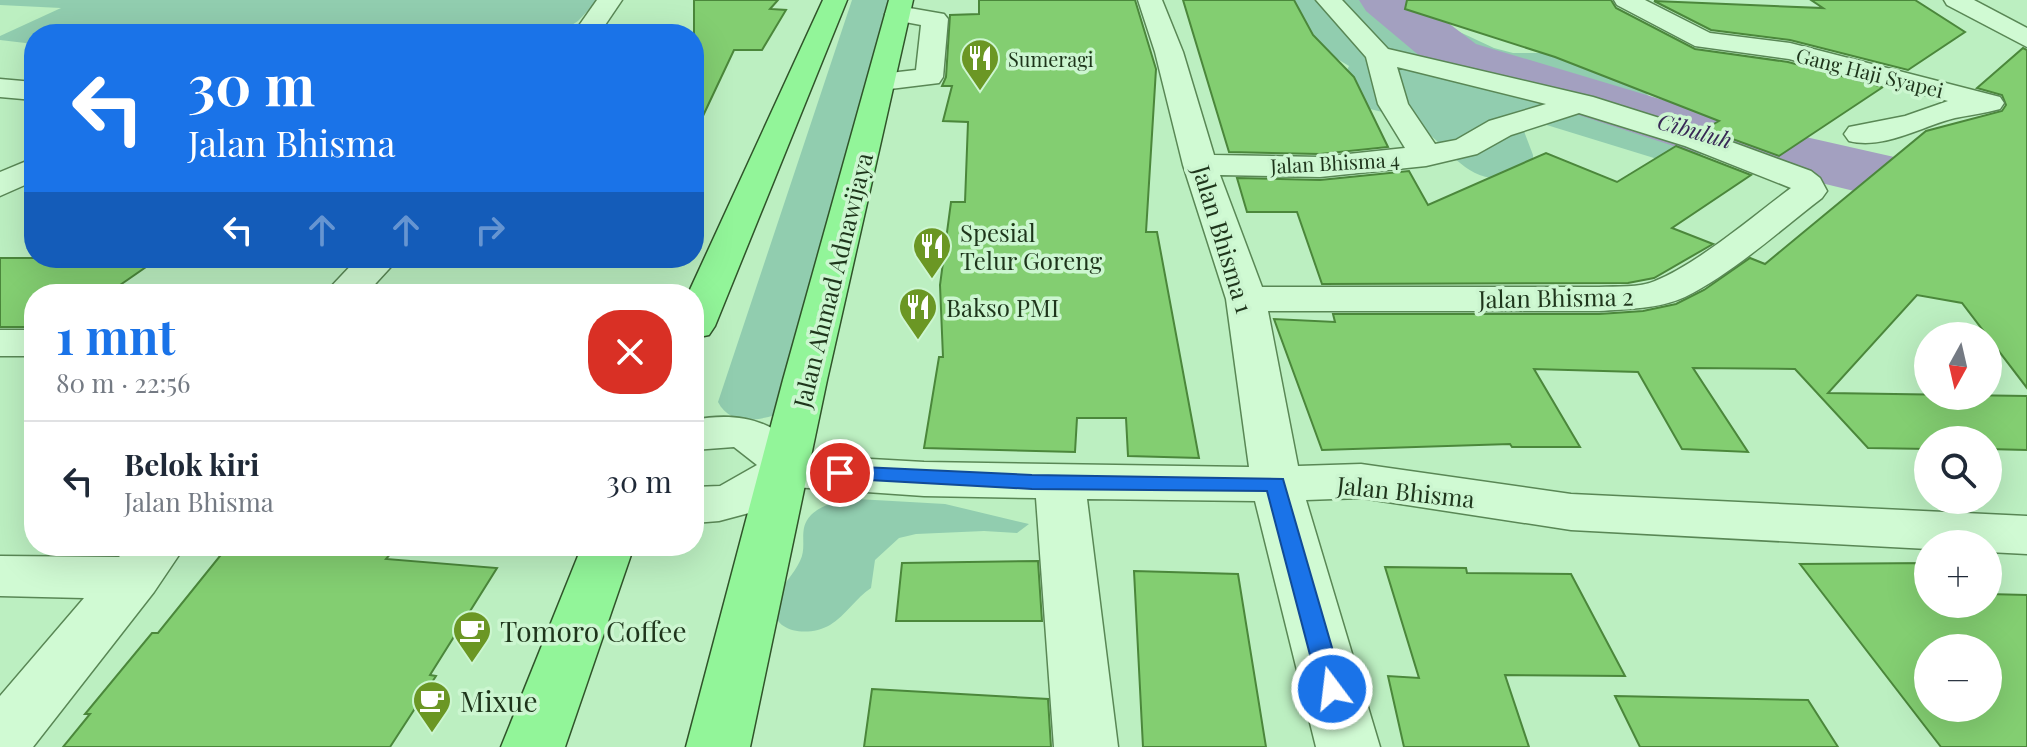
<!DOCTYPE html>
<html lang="id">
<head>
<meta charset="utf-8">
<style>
  body { margin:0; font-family:"Playfair Display",serif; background:#f6f6f7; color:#1f2937; height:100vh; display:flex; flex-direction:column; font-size:30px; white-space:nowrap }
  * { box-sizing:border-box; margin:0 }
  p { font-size:26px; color:#747a83 }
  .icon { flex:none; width:44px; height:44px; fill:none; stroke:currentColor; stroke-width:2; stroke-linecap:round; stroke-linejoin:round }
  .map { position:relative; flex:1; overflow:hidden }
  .drawer { position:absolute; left:24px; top:284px; width:680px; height:272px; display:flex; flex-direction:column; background:#fff; border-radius:32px; box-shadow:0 8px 32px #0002 }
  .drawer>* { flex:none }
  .guide { position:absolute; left:24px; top:24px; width:680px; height:244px; border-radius:32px; box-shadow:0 8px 32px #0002; background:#1a73e8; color:#fff; overflow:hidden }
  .needle { width:52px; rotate:188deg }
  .tools { position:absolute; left:1914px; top:322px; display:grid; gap:16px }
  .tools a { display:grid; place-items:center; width:88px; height:88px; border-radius:50%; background:#fff; box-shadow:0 8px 32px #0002; font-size:40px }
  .pin { position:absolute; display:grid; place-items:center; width:68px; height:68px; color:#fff; margin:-34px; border:4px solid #fff; border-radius:50%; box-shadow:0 2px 8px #0007 }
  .me { position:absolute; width:88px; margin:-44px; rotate:345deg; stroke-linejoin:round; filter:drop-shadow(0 0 6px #0008) }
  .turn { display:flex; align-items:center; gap:28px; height:168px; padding:0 32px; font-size:36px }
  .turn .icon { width:104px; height:104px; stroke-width:2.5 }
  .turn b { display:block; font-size:56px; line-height:68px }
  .lanes { display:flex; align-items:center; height:76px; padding:0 32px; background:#0003; justify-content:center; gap:40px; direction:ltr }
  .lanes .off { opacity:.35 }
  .round { display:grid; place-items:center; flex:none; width:84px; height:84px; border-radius:32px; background:#f6f6f7 }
  .head { display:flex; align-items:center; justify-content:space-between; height:136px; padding:0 32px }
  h1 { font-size:48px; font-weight:700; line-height:60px; color:#1a73e8 }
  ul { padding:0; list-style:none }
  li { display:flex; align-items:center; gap:24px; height:120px; padding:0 32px; border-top:2px solid #e0e1e3 }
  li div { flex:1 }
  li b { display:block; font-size:30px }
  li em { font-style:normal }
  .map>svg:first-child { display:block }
</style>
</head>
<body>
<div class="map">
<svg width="2027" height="747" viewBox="0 0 2027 747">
  <rect width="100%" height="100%" fill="#bcefc1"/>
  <g fill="#91cdaf">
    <polygon points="0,0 598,0 578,21 558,34 34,34 34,44 0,40 0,36 61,8 0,5"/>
    <path d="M852,0H893L786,411C764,420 731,428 718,402Z"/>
    <path d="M1284,0H1406L1434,20L1494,48L1513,53H1547L1644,90L1650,98C1680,106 1752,124 1762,155L1700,153L1707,161L1680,166L1537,122L1522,126L1533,155V166C1521,169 1502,180 1491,178C1459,173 1444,142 1419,127C1401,115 1380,112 1360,106L1345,74L1349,66L1324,51Z"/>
    <path d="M857,499L945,504L1029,524L1017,533L984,531L916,534L899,538L875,560L871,588C856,598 846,615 830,625C806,639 764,631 777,598C782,585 794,574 800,561C808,546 797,529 811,515C823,503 841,501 857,499Z"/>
  </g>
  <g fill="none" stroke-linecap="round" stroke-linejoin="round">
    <polygon fill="#a3a0c0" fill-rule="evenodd" points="1359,0 1418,0 1476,44 1730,120 2027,187 2027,233 1689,151 1434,68 1366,11"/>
  </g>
  <g fill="#83ce71" stroke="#4b873b" stroke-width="2" fill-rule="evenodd">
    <polygon points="694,0 778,0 770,9 786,10 762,50 734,50 694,135"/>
    <polygon points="979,0 1135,0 1156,69 1146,232 1157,232 1199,458 1128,456 1126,418 1077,418 1075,452 924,448 939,357 943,357 940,285 951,202 965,202 968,122 943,121 952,86 942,86 946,77 950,15 979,14"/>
    <polygon points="1183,0 1294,0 1313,35 1354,77 1388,147 1320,154 1229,152"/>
    <polygon points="1407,0 1611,0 1616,8 1695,49 1788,62 1883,87 1779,156 1705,129 1719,121 1555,57 1405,9"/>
    <polygon points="1811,0 1915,0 1965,32 1908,70 1790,40 1711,30 1654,1 1823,8"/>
    <polygon points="2023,48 2027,50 2027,388 1962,303 1917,295 1828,393 2027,396 2027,450 1988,449 1988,440 1928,440 1928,449 1868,448 1795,369 1693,368 1748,452 1682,449 1638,372 1534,369 1580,447 1512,447 1510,444 1322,450 1274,319 1335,322 1333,314 1599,314 1643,311 1676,304 1704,290 1750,258 1765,264 1926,131 2002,111 2006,105 2002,95 1977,88"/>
    <polygon points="1676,146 1751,175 1672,228 1713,244 1654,278 1628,283 1322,284 1297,212 1247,212 1237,178 1320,180 1409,171 1428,205 1546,153 1617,182"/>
    <polygon points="0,258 159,258 107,294 34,294 34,327 0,327"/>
    <polygon points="228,546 397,546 386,559 497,568 430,675 436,676 390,747 63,747 90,714 85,714 152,633 158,633"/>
    <polygon points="1038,561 1042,621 896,621 902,563"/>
    <path d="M1928,563V604H1988V594L2027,595V747H1941L1800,564ZM1928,648H1988V708H1928Z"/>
    <polygon points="1385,567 1466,568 1467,573 1571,574 1625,676 1505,675 1529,747 1404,747 1388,676 1419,678"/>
    <polygon points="1134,571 1238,574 1266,747 1143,747"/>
    <polygon points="872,689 1048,699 1051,747 864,747"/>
    <polygon points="1615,696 1808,700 1838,747 1640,747"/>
  </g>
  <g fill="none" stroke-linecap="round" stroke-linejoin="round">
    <g stroke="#598755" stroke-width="3">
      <g id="minor">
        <polygon points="597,0 622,0 599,34 573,34"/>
        <path d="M1138,0H1162L1183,52L1214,155L1320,157L1405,148L1378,104L1366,57L1316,0H1342L1388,49L1593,97L1707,133L1811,171L1820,178L1827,191L1822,198C1780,230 1732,274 1685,297C1659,309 1627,309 1599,311H1268L1298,466L1361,464L1571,494L2027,516V554L1988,552V544H1928V549L1571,530L1361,498L1306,500L1380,747H1316L1255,501L1087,499L1118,747H1054L1036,498L924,496L794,487L749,513L719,521L694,523V487L720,486L757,465L734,447L694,450V420C733,412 777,418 800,455L924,462L1249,467L1226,299L1183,165L1155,52ZM1397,67L1546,104L1489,121L1456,140L1435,144L1408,104ZM1579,113L1685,146L1791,188C1752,217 1699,263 1655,281C1639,288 1617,286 1599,287H1262L1220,175L1320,177L1426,166L1477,154L1511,135Z"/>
        <path d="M1614,0H1645L1710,33L1790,43L2000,97L2004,103L2000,109C1985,113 1970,115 1955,118C1922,126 1884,150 1849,141L1844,134L1849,127L1905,116L1948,101L1789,59L1695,46L1617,5Z"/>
        <polygon points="1944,0 1974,0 2027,28 2027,47 1947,5"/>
        <polygon points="898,6 944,14 948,19 943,77 939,83 882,90 872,87 868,81 872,75 916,70 921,25 889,19 885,14 889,9"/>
        <polygon points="0,79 34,82 34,100 0,97"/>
        <polygon points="34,158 34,181 0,196 0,172"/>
        <polygon points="358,258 399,258 366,294 324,294"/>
        <rect x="0" y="330" width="34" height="26"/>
        <polygon points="129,546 185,546 154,592 33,747 0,747 0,696 84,598 0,596 0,556 119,557"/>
      </g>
    </g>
    <g stroke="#30542a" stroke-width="3">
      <g id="major">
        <polygon points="823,0 847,0 715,326 709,335 694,338 694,294 688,294"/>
        <polygon points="889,0 913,0 827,380 750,747 686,747 783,380"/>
        <polygon points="582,546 634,546 565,747 501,747"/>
      </g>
    </g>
    <use href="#minor" fill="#d0fad3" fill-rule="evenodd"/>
    <use href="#major" fill="#92f599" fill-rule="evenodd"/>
  </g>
  <polygon fill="#1a73e8" stroke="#114b97" stroke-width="2" points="840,466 1032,475 1283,479 1344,689 1341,696 1332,699 1323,696 1319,689 1267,491 1032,489 833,478 830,473 833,468"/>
  <defs>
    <g id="restaurant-pin" transform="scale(2)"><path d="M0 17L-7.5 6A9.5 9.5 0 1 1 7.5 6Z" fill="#6b9724" stroke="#ccf6d0"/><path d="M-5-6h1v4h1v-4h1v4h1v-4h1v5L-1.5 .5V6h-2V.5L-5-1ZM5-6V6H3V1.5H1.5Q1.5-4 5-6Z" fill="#fff"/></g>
    <g id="cafe-pin" transform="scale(2)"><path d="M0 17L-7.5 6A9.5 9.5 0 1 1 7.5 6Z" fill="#6b9724" stroke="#ccf6d0"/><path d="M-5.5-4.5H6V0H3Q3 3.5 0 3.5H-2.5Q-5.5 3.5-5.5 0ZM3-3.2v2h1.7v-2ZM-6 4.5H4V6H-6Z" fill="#fff"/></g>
  </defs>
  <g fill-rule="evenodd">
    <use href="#restaurant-pin" x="980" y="58"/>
    <use href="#restaurant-pin" x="932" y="246"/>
    <use href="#restaurant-pin" x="918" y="307"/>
    <use href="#cafe-pin" x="472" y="630"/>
    <use href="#cafe-pin" x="432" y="700"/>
  </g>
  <g text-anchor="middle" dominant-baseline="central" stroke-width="7" stroke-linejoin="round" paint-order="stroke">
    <g font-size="20" fill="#1e351b" stroke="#ccf6d0" text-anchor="start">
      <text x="1008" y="58">Sumeragi</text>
    </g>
    <g font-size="20" fill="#1e351b" stroke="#ccf6d0">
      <text transform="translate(1870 72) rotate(14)">Gang Haji Syapei</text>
      <text transform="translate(1335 162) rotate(-3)">Jalan Bhisma 4</text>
    </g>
    <g font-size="22" font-style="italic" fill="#382956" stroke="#ccf6d0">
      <text transform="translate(1695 130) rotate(16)">Cibuluh</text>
    </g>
    <g font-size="24" fill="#1e351b" stroke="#ccf6d0" text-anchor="start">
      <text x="960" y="232">Spesial<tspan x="960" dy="28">Telur Goreng</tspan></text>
      <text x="946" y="307">Bakso PMI</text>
    </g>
    <g font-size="24" fill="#1e351b" stroke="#ccf6d0">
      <text transform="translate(1224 239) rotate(73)">Jalan Bhisma 1</text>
      <text transform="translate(832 280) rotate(-76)">Jalan Ahmad Adnawijaya</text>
      <text transform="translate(1556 297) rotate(-1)">Jalan Bhisma 2</text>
      <text transform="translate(1406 491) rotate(6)">Jalan Bhisma</text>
    </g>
    <g font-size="28" fill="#1e351b" stroke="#ccf6d0" text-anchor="start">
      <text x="500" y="630">Tomoro Coffee</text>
      <text x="460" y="700">Mixue</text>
    </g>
  </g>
</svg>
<div class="tools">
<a><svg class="needle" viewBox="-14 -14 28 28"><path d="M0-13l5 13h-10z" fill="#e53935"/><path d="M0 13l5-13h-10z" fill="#747a83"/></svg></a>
<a><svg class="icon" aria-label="search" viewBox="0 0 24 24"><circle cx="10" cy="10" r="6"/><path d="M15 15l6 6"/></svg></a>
<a>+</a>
<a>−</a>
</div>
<div class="pin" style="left:840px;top:473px;background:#d93025"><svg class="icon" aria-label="arrive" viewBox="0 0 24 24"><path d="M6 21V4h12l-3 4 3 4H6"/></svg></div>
<svg class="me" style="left:1332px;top:689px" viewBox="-20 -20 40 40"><circle r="17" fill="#1a73e8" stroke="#fff" stroke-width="3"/><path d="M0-11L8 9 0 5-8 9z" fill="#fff"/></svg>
<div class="guide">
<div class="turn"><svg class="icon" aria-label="left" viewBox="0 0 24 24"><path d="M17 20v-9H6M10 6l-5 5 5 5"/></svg><div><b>30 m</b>Jalan Bhisma</div></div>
<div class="lanes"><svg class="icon" aria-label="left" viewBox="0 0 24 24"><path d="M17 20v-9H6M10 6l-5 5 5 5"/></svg><svg class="icon off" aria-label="ahead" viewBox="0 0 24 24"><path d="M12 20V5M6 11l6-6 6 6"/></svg><svg class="icon off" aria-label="ahead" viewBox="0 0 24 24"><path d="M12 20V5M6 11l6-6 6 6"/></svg><svg class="icon off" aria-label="right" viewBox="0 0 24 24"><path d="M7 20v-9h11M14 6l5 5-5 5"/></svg></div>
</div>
<section class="drawer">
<div class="head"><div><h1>1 mnt</h1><p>80 m · 22:56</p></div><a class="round" style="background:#d93025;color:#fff"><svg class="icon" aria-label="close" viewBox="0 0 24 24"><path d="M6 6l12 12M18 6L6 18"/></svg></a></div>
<ul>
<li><svg class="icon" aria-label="left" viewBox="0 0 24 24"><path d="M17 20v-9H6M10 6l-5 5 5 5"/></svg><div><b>Belok kiri</b><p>Jalan Bhisma</p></div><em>30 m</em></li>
</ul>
</section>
</div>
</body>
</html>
